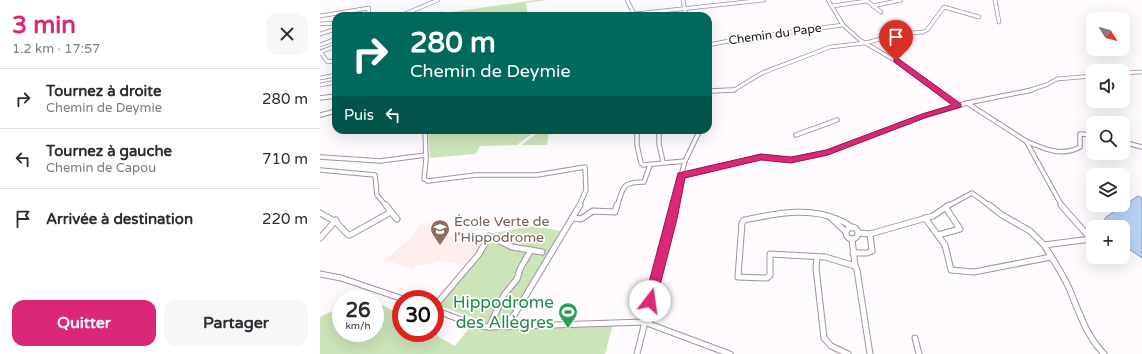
<!DOCTYPE html>
<html lang="fr">
<head>
<meta charset="utf-8">
<style>
  body { margin:0; font-family:"Varela Round",sans-serif; background:#f7f7f7; color:#2b2b33; height:100vh; display:flex; flex-direction:column; font-size:15px; white-space:nowrap }
  * { box-sizing:border-box; margin:0 }
  p { font-size:13px; color:#7c7c81 }
  .icon { flex:none; width:22px; height:22px; fill:none; stroke:currentColor; stroke-width:2; stroke-linecap:round; stroke-linejoin:round }
  .map { position:relative; flex:1; overflow:hidden }
  .side { display:flex; flex-direction:column; background:#fff; width:320px }
  .side>* { flex:none }
  .banner { position:absolute; left:12px; top:12px; width:380px; height:122px; border-radius:12px; box-shadow:0 4px 16px #0002; background:#00695c; color:#fff; overflow:hidden }
  .needle { width:26px; rotate:127deg }
  .tools { position:absolute; left:766px; top:12px; display:grid; gap:8px }
  .tools a { display:grid; place-items:center; width:44px; height:44px; border-radius:8px; background:#fff; box-shadow:0 4px 16px #0002; font-size:20px }
  .speed { position:absolute; left:12px; top:290px; display:flex; gap:8px; font-size:20px; font-weight:700; text-align:center }
  .speed>* { display:grid; place-content:center; width:52px; height:52px; border-radius:50%; background:#fff; box-shadow:0 4px 16px #0002; line-height:1 }
  .speed small { font-size:10px; font-weight:400 }
  .speed .limit { border:6px solid #d22; background:#fff; color:#111 }
  .pin { position:absolute; display:grid; place-items:center; width:34px; height:34px; color:#fff; margin:-41px -17px; border-radius:50% 50% 50% 0; rotate:-45deg; box-shadow:0 0 4px #0007 }
  .pin .icon { rotate:45deg }
  .me { position:absolute; width:44px; margin:-22px; rotate:15deg; stroke-linejoin:round; filter:drop-shadow(0 0 3px #0008) }
  .turn { display:flex; align-items:center; gap:14px; height:84px; padding:0 12px; font-size:18px }
  .turn .icon { width:52px; height:52px; stroke-width:2.5 }
  .turn b { display:block; font-size:28px; line-height:34px }
  .then { display:flex; align-items:center; height:38px; padding:0 12px; background:#0003; gap:8px; font-size:15px }
  .round { display:grid; place-items:center; flex:none; width:42px; height:42px; border-radius:12px; background:#f7f7f7 }
  .overview { display:flex; align-items:center; justify-content:space-between; height:68px; padding:0 12px }
  h1 { font-size:24px; font-weight:800; line-height:30px; color:#db2777 }
  .action { display:flex; gap:8px; margin-top:auto; padding:8px 12px }
  .action a { flex:1; height:46px; border-radius:12px; background:#db2777; color:#fff; font-size:16px; font-weight:800; line-height:46px; text-align:center }
  .action a+a { background:#f7f7f7; color:#2b2b33 }
  ul { padding:0; list-style:none }
  li { display:flex; align-items:center; gap:12px; height:60px; padding:0 12px; border-top:1px solid #e1e1e2 }
  li div { flex:1 }
  li b { display:block; font-size:15px }
  li em { font-style:normal }
  main { display:flex; flex:1; min-height:0 }
  .map>svg:first-child { display:block }
</style>
</head>
<body>
<main>
<section class="side">
<div class="overview"><div><h1>3 min</h1><p>1.2 km · 17:57</p></div><a class="round"><svg class="icon" aria-label="close" viewBox="0 0 24 24"><path d="M6 6l12 12M18 6L6 18"/></svg></a></div>
<ul>
<li><svg class="icon" aria-label="right" viewBox="0 0 24 24"><path d="M7 20v-9h11M14 6l5 5-5 5"/></svg><div><b>Tournez à droite</b><p>Chemin de Deymie</p></div><em>280 m</em></li>
<li><svg class="icon" aria-label="left" viewBox="0 0 24 24"><path d="M17 20v-9H6M10 6l-5 5 5 5"/></svg><div><b>Tournez à gauche</b><p>Chemin de Capou</p></div><em>710 m</em></li>
<li><svg class="icon" aria-label="arrive" viewBox="0 0 24 24"><path d="M6 21V4h12l-3 4 3 4H6"/></svg><div><b>Arrivée à destination</b></div><em>220 m</em></li>
</ul>
<div class="action"><a>Quitter</a><a>Partager</a></div>
</section>
<div class="map">
<svg width="822" height="354" viewBox="0 0 822 354">
  <rect width="100%" height="100%" fill="#fffafe"/>
  <polygon fill="#feedec" points="102,223 115,224 124,234 160,245 145,265 120,260 111,264 96,265 93,269 65,260 89,239"/>
  <g fill="#cce4b9">
    <polygon points="216,0 227,0 206,3 208,16 126,16 124,13"/>
    <polygon points="108,130 217,130 197,145 160,146 156,154 110,158"/>
    <polygon points="222,130 229,130 227,145 201,145"/>
    <polygon points="213,226 240,231 228,254 186,322 167,323 120,306 120,303 161,255 173,233"/>
    <polygon points="55,303 64,306 81,315 81,333 112,333 135,346 149,328 166,330 185,330 293,324 285,354 0,354 0,317 21,307 21,333 55,333"/>
  </g>
  <polygon fill="#bad2f9" stroke="#8a98b6" points="818,196 822,198 822,258 803,245 803,227 785,227 782,223 786,217"/>
  <g fill="none" stroke-linecap="round" stroke-linejoin="round">
    <g stroke="#a68ea4" stroke-width="4.5">
      <g id="minor-far2">
        <polyline points="307,0 314,14"/>
        <polyline points="363,0 366,16"/>
        <polyline points="508,0 523,25 540,40 576,61 618,91"/>
        <polyline points="675,0 679,22"/>
        <polyline points="512,6 547,1 561,12"/>
        <polyline points="553,6 581,0"/>
        <polyline points="0,16 49,8 48,16"/>
        <polyline points="80,16 118,0"/>
        <polyline points="104,16 122,14 125,16"/>
        <polyline points="296,16 444,0"/>
        <polyline points="0,24 16,23"/>
        <polyline points="0,34 16,29"/>
        <polyline points="0,45 16,39"/>
        <polyline points="388,45 419,39 523,25"/>
        <polyline points="16,46 0,52 8,62 16,60"/>
        <polyline points="803,73 822,72"/>
        <polyline points="0,78 16,75"/>
        <polyline points="388,84 388,91"/>
        <polyline points="0,85 16,82"/>
        <polyline points="394,91 414,90 442,73 510,47 545,43 581,34 603,32 607,30 624,7 659,17"/>
        <polyline points="707,91 726,85 737,79 773,76"/>
      </g>
    </g>
    <g stroke="#a68ea4" stroke-width="5.5">
      <g id="minor-far1">
        <polyline points="617,90 638,105"/>
        <polyline points="389,91 414,90"/>
        <polyline points="0,98 16,96"/>
        <polyline points="647,103 706,141 742,206"/>
        <polyline points="388,111 388,90"/>
        <polyline points="0,115 16,111"/>
        <polyline points="105,130 106,160 104,179 108,181 156,175 217,175 265,167 266,190 259,206"/>
        <polyline points="317,130 317,145 321,163 323,165 365,161"/>
        <polyline points="339,130 339,144 343,162"/>
        <polyline points="476,135 517,120"/>
        <path d="M706,141C724,149 742,157 760,147V134L773,135"/>
        <polyline points="803,142 822,147"/>
        <polyline points="0,157 60,161 106,155"/>
        <polyline points="0,170 55,175 57,195 66,206"/>
        <polyline points="361,176 441,157 471,160 508,152 604,116 647,103 712,90"/>
        <path d="M297,206C304,187 301,182 324,182L330,165"/>
        <polyline points="353,206 365,161 380,130"/>
        <polyline points="628,206 652,193 670,206"/>
      </g>
    </g>
    <g stroke="#a68ea4" stroke-width="7">
      <g id="minor">
        <polyline points="669,205 682,215 710,231 724,245"/>
        <path d="M741,205L771,239L724,245C733,259 742,273 749,288C759,312 766,335 784,354"/>
        <polyline points="71,212 77,219"/>
        <polyline points="0,213 16,222 28,235 30,235 71,212 66,205"/>
        <polyline points="252,218 261,219 273,211 295,212 297,205"/>
        <polyline points="511,218 526,232"/>
        <polyline points="605,218 625,245 631,270 654,272 731,257"/>
        <circle cx="532" cy="233" r="6"/>
        <path d="M532,228C529,224 524,222 519,220C489,206 455,214 424,220L422,223L418,277L447,278L450,275V254L505,257L535,266L537,270L550,354"/>
        <polyline points="539,233 550,234 613,216 629,205"/>
        <polyline points="618,235 640,229 626,208"/>
        <polyline points="0,238 16,220"/>
        <polyline points="532,239 535,266"/>
        <polyline points="533,253 547,253 552,251 550,234"/>
        <polyline points="497,257 496,268 504,338 511,346 528,354"/>
        <polyline points="0,274 21,278 83,299"/>
        <polyline points="115,306 159,254 169,236 192,247 222,252"/>
        <polyline points="115,310 157,326 170,327 324,322 410,354"/>
        <polyline points="169,327 184,295 197,279 200,269 211,250"/>
        <polyline points="187,327 260,205"/>
        <polyline points="595,338 599,354"/>
        <polyline points="317,354 354,205"/>
      </g>
    </g>
    <use href="#minor-far2" stroke="#fff" stroke-width="3"/>
    <use href="#minor-far1" stroke="#fff" stroke-width="3.5"/>
    <use href="#minor" stroke="#fff" stroke-width="5"/>
  </g>
  <polygon fill="#db2777" stroke="#8e194d" points="574,59 579,59 641,104 641,107 607,117 508,155 471,163 441,160 365,178 357,219 336,301 334,305 330,306 326,305 324,301 358,173 441,154 471,157 506,150 602,114 632,105 574,62"/>
  <defs>
    <g id="school-pin" transform="scale(1)"><path d="M0 17L-7.5 6A9.5 9.5 0 1 1 7.5 6Z" fill="#8d6e63" stroke="#fff"/><path d="M0-5L7-2L0 1L-7-2ZM-4 1L0 2.5L4 1V4Q0 6-4 4Z" fill="#fff"/></g>
    <g id="stadium-pin" transform="scale(1)"><path d="M0 17L-7.5 6A9.5 9.5 0 1 1 7.5 6Z" fill="#2e9e5b" stroke="#fff"/><path d="M0-5a6.5 5 0 1 0 0 10a6.5 5 0 1 0 0-10ZM-3.5-1.8h7v3.6h-7Z" fill="#fff"/></g>
  </defs>
  <g fill-rule="evenodd">
    <use href="#school-pin" x="120" y="229"/>
    <use href="#stadium-pin" x="248" y="312"/>
  </g>
  <g text-anchor="middle" dominant-baseline="central" stroke-width="3.5" stroke-linejoin="round" paint-order="stroke">
    <g font-size="12" fill="#191119" stroke="#fff">
      <text transform="translate(455 34) rotate(-8)">Chemin du Pape</text>
    </g>
    <g font-size="14" fill="#785e54" stroke="#fff" text-anchor="start">
      <text x="134" y="221">École Verte de<tspan x="134" dy="16">l'Hippodrome</tspan></text>
    </g>
    <g font-size="17" fill="#27864d" stroke="#fff" text-anchor="end">
      <text x="234" y="302">Hippodrome<tspan x="234" dy="20">des Allègres</tspan></text>
    </g>
  </g>
</svg>
<div class="tools">
<a><svg class="needle" viewBox="-14 -14 28 28"><path d="M0-13l5 13h-10z" fill="#e53935"/><path d="M0 13l5-13h-10z" fill="#7c7c81"/></svg></a>
<a><svg class="icon" aria-label="sound" viewBox="0 0 24 24"><path d="M4 9h4l5-4v14l-5-4H4zM17 9q2 3 0 6"/></svg></a>
<a><svg class="icon" aria-label="search" viewBox="0 0 24 24"><circle cx="10" cy="10" r="6"/><path d="M15 15l6 6"/></svg></a>
<a><svg class="icon" aria-label="layers" viewBox="0 0 24 24"><path d="M12 4l9 5-9 5-9-5zM3 14l9 5 9-5"/></svg></a>
<a>+</a>
</div>
<div class="speed"><div>26<small>km/h</small></div><div class="limit">30</div></div>
<div class="pin" style="left:576px;top:61px;background:#d93025"><svg class="icon" aria-label="arrive" viewBox="0 0 24 24"><path d="M6 21V4h12l-3 4 3 4H6"/></svg></div>
<svg class="me" style="left:330px;top:301px" viewBox="-20 -20 40 40"><circle r="19" fill="#fff"/><path d="M0-13L10 11 0 6-10 11z" fill="#db2777"/></svg>
<div class="banner">
<div class="turn"><svg class="icon" aria-label="right" viewBox="0 0 24 24"><path d="M7 20v-9h11M14 6l5 5-5 5"/></svg><div><b>280 m</b>Chemin de Deymie</div></div>
<div class="then">Puis<svg class="icon" aria-label="left" viewBox="0 0 24 24"><path d="M17 20v-9H6M10 6l-5 5 5 5"/></svg></div>
</div>
</div>
</main>
</body>
</html>
